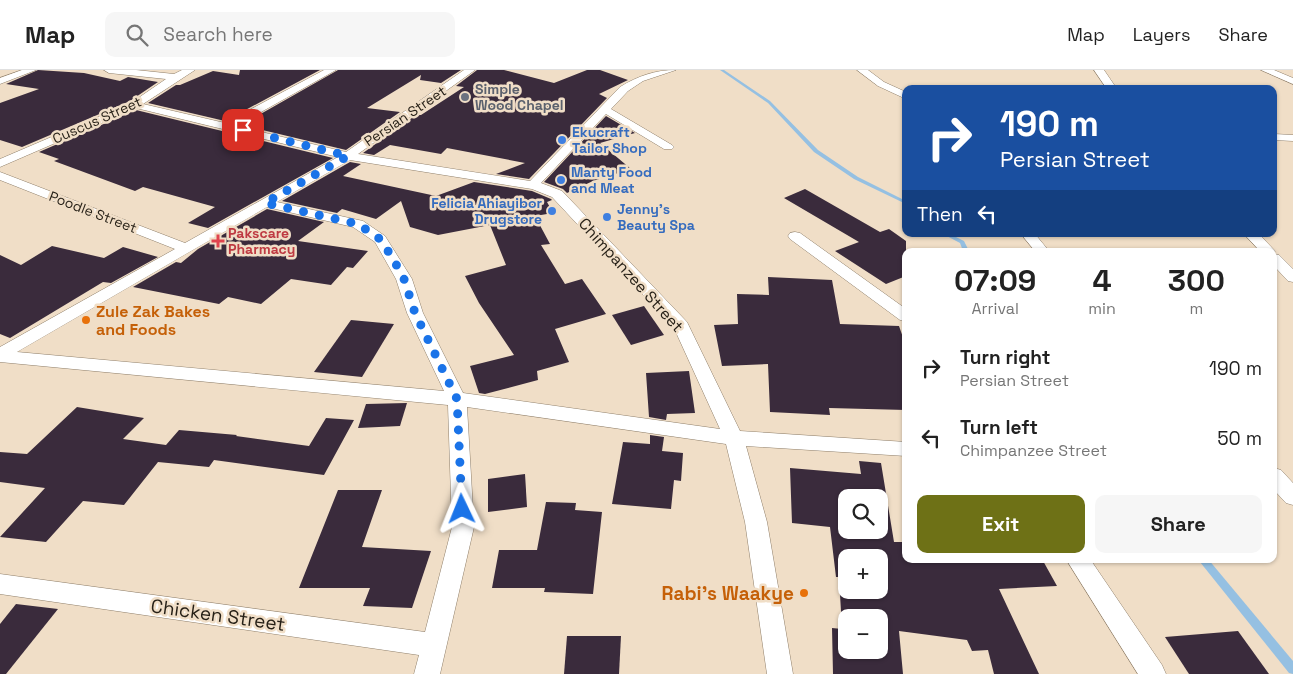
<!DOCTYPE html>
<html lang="en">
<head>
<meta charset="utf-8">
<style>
  body { margin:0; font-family:"Space Grotesk",sans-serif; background:#f6f6f6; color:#222; height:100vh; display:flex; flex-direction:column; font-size:19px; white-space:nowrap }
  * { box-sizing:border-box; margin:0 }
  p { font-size:16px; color:#767676 }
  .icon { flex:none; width:28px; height:28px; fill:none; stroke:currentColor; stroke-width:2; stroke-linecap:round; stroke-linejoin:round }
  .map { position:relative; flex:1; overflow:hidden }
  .sheet { position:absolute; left:902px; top:178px; width:375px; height:315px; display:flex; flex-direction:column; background:#fff; border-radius:10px; box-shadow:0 1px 4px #0004 }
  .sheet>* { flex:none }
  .guide { position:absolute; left:902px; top:15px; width:375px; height:152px; border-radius:10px; box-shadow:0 1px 4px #0004; background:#1a4fa0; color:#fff; overflow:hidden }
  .fabs { position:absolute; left:838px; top:419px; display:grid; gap:10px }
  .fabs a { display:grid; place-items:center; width:50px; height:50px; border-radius:10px; background:#fff; box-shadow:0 1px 4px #0004; font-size:25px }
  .pin { position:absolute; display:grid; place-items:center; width:42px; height:42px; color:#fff; margin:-21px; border-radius:10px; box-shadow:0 2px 8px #0006 }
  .me { position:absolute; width:55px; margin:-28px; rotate:358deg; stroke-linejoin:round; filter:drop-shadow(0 0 4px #0008) }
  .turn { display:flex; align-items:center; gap:18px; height:105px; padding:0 15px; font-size:22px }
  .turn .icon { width:65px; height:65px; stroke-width:2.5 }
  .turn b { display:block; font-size:35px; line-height:42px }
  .then { display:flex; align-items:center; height:48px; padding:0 15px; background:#0003; gap:10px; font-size:19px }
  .eta { display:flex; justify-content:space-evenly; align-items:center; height:85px; text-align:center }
  .eta b { font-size:30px; font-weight:600; line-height:35px }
  .cta { display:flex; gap:10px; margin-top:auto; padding:10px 15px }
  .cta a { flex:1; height:58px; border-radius:10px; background:#6e7116; color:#fff; font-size:20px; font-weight:600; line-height:58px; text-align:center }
  .cta a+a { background:#f6f6f6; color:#222 }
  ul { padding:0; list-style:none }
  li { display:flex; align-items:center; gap:15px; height:70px; padding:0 15px }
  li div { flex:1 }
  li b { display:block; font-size:19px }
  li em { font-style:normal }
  header { display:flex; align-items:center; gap:30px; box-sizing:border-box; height:70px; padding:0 25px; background:#fff; border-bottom:1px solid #e0e0e0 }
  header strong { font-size:24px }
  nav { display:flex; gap:28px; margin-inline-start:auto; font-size:18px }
  .search { width:350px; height:45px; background:#f6f6f6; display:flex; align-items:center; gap:12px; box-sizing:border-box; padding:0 18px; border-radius:10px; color:#767676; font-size:19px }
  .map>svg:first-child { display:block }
</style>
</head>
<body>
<header>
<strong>Map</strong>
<div class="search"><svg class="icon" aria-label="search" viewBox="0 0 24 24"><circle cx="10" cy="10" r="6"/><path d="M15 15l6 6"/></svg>Search here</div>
<nav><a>Map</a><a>Layers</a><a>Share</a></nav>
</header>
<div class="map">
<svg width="1293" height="604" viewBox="0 0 1293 604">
  <rect width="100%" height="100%" fill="#f0dec7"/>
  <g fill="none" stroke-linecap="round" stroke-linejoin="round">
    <g fill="#95c0e2" fill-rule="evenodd">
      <polygon points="720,0 724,0 770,31 818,80 858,107 906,131 906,134 854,109 814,82 768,33"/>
      <polygon points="943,164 950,164 964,171 969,181 963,181 960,173"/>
      <polygon points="1199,489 1208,489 1293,591 1293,604 1289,603 1200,492"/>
    </g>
  </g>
  <g fill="#3a2b3c" fill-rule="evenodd">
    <polygon points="38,0 84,3 120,11 128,7 158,12 130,31 22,77 0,70 0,33 39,19 6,14"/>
    <polygon points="240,0 320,0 225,51 148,33 176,15 180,15 213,1 239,5"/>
    <polygon points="338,0 461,0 441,13 420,10 421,5 367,38 400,42 346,80 241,55"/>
    <polygon points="477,0 504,0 554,13 587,0 600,0 628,10 599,24 607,28 529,109 496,104 525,93 447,78 441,84 390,75 374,85 363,83 416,45 421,45 464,17 456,16"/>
    <polygon points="136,40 333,88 208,158 188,153 215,137 143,117 135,121 54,91 59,89 39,82"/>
    <polygon points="606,46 635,63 600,73 631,99 593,111 567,123 563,119 544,112"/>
    <polygon points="350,92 361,94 343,106 436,126 474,112 532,121 551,129 552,130 547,132 553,143 535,146 550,174 541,175 565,214 582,209 606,244 555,259 569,292 537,301 538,310 485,324 479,323 470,296 514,285 479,233 465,206 506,195 490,155 438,165 410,157 401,131 376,149 342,139 337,143 282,131"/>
    <polygon points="805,119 880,162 889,159 906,171 906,206 886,214 835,181 859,172 784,128"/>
    <polygon points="267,139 324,152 298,171 368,181 353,198 347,197 331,215 291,209 261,234 228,227 219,234 133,217 176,192 181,193 198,179"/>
    <polygon points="52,176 104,188 123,177 158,187 111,213 103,212 10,268 0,264 0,185 21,195"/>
    <polygon points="768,207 832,210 840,254 899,256 906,276 906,340 829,338 830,345 770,342 768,294 722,296 714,255 738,254 737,224 769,225"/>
    <polygon points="644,236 664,265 631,275 612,245"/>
    <polygon points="351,250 394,254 362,307 314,302"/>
    <polygon points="689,301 695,343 667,344 666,350 649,347 646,303"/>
    <polygon points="407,333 400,356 358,358 366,334"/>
    <polygon points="77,337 144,348 123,369 166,375 179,360 237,365 236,366 309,376 326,348 354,350 324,405 214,390 209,397 158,392 124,435 83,431 46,472 0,467 45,418 0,412 0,382 27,384"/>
    <polygon points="650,365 664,367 662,381 683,383 681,411 674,410 671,439 612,434 623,372 650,374"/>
    <path d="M859,391L881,393L894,472H906V489H1042L1057,516L999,519L1039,604H994L988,580L972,581L967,570L899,561L903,604H833L832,558L842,559L839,507H836L830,457L792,453L790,398L861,404ZM846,428H879V460H846ZM846,488H879V520H846ZM846,548H879V580H846Z"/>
    <polygon points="525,404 527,437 488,442 488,409"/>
    <polygon points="338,420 382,420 362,477 431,481 412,538 363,536 370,518 299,518"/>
    <polygon points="546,432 576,433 575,440 602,442 593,524 544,522 545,518 492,518 499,480 537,480"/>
    <polygon points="16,534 58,539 6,604 0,604 0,554"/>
    <polygon points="1238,561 1269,604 1189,604 1165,567"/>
    <polygon points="567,566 621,566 619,604 564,604"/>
  </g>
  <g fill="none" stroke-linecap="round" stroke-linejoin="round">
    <g stroke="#8f7f6a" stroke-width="1">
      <g id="minor">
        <polygon points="22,0 36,0 0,14 0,8"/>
        <path d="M104,0H136L174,4L182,0H195L143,34L225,53L324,0H336L236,56L346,82L464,0H475L358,84L530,111L620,17C638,6 655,0 676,0L643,11L628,21L611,39L672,75L674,77L672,79H664L606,44L541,113L562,121L687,252L740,361L906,372V386L746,376L767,452L793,604H767L745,452L726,374L467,337L474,457L440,604H414L419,585L0,524V504L425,562L452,457L448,335L0,292V277L175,179L0,110V102L185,173L338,87L136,38L0,97V89L131,33L166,9L109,3ZM350,90L532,119L552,127L674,258L720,359L463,323L423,243L412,209L385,166L363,151L277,132ZM267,137L353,157L375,172L396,209L407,243L444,321L17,282Z"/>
        <polygon points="857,0 868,0 884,12 906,22 906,29 878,16"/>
        <polygon points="1094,0 1104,0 1117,19 1107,19"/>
        <polygon points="1261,0 1274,0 1293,8 1293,14"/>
        <polygon points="1274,64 1293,65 1293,71 1274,70"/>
        <polygon points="795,162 800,163 906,239 906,251 900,250 790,169 788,166 790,163"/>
        <polygon points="1021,164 1035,164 1049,181 1035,181"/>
        <polygon points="1244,164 1259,164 1275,181 1274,183 1274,181 1260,181"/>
        <polygon points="1274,184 1279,185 1293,199 1293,212 1288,211 1274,196"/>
        <polygon points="1274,398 1281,400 1293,413 1293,435 1286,433 1274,420"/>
        <polygon points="1066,489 1090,489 1162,595 1166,604 1138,604"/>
      </g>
    </g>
    <use href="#minor" fill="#fff" fill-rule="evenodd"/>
  </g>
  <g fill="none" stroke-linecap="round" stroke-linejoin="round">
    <polyline stroke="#1a73e8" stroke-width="9" stroke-dasharray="0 16.2" points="243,60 348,86 265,133 358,154 380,169 392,187 404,209 415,243 457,329 462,439"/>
  </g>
  <circle fill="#6b7280" stroke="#f0dec7" stroke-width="2" cx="465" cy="27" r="5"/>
  <g fill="#3f7fe0" stroke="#f0dec7" stroke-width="2">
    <circle cx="562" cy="70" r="5"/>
    <circle cx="561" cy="110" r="5"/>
    <circle cx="552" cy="141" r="5"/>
    <circle cx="607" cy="147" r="5"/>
  </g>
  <path fill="#e0444e" stroke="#f0dec7" stroke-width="2" d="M215.5 163.5h5v5h5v5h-5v5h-5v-5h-5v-5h5z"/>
  <g fill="#e8710a" stroke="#f0dec7" stroke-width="2">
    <circle cx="86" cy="250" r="5"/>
    <circle cx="804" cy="523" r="5"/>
  </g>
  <g text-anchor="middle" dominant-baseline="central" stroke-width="5" stroke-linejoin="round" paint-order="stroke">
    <g font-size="14" font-weight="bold" fill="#5b616d" stroke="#f0dec7" text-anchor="start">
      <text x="475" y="19">Simple<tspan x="475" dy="16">Wood Chapel</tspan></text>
    </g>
    <g font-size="14" fill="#251f16" stroke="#f0dec7">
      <text transform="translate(405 46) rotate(-34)">Persian Street</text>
      <text transform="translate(97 50) rotate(-24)">Cuscus Street</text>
      <text transform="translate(93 142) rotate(21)">Poodle Street</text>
    </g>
    <g font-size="14" font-weight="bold" fill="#366cbe" stroke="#f0dec7" text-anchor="start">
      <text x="572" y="62">Ekucraft<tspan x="572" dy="16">Tailor Shop</tspan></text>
      <text x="571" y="102">Manty Food<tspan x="571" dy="16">and Meat</tspan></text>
      <text x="542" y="133" text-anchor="end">Felicia Ahiayibor<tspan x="542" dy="16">Drugstore</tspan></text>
      <text x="617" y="139">Jenny's<tspan x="617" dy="16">Beauty Spa</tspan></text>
    </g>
    <g font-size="14" font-weight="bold" fill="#be3a42" stroke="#f0dec7" text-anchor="start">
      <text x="228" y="163">Pakscare<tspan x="228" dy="16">Pharmacy</tspan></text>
    </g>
    <g font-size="16" fill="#251f16" stroke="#f0dec7">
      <text transform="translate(631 205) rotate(48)">Chimpanzee Street</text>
    </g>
    <g font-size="16" font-weight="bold" fill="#c56008" stroke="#f0dec7" text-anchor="start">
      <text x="96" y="241">Zule Zak Bakes<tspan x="96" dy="18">and Foods</tspan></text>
    </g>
    <g font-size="19" font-weight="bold" fill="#c56008" stroke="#f0dec7" text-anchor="end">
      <text x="794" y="523">Rabi's Waakye</text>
    </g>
    <g font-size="19" fill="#251f16" stroke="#f0dec7">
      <text transform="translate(218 545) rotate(8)">Chicken Street</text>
    </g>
  </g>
</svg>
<div class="fabs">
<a><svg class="icon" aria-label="search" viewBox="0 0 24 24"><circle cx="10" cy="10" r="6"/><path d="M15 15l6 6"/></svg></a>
<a>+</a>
<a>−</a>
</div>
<div class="pin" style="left:243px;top:60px;background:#d93025"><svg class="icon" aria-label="arrive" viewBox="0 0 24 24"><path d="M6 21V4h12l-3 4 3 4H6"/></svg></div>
<svg class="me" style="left:462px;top:439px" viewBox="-20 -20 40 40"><path d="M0-17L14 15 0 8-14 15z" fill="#1a73e8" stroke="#fff" stroke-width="4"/></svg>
<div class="guide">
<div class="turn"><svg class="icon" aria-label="right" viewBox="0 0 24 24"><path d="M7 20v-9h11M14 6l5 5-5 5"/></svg><div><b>190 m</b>Persian Street</div></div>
<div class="then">Then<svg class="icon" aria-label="left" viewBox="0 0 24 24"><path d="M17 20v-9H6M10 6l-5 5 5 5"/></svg></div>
</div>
<section class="sheet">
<div class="eta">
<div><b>07:09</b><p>Arrival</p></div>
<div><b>4</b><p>min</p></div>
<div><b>300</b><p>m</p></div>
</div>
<ul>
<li><svg class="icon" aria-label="right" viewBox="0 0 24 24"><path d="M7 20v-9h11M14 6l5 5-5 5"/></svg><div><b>Turn right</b><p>Persian Street</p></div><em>190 m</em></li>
<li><svg class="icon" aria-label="left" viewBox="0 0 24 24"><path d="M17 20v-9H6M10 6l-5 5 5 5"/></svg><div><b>Turn left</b><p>Chimpanzee Street</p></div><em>50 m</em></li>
</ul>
<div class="cta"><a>Exit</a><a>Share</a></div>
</section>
</div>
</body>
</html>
